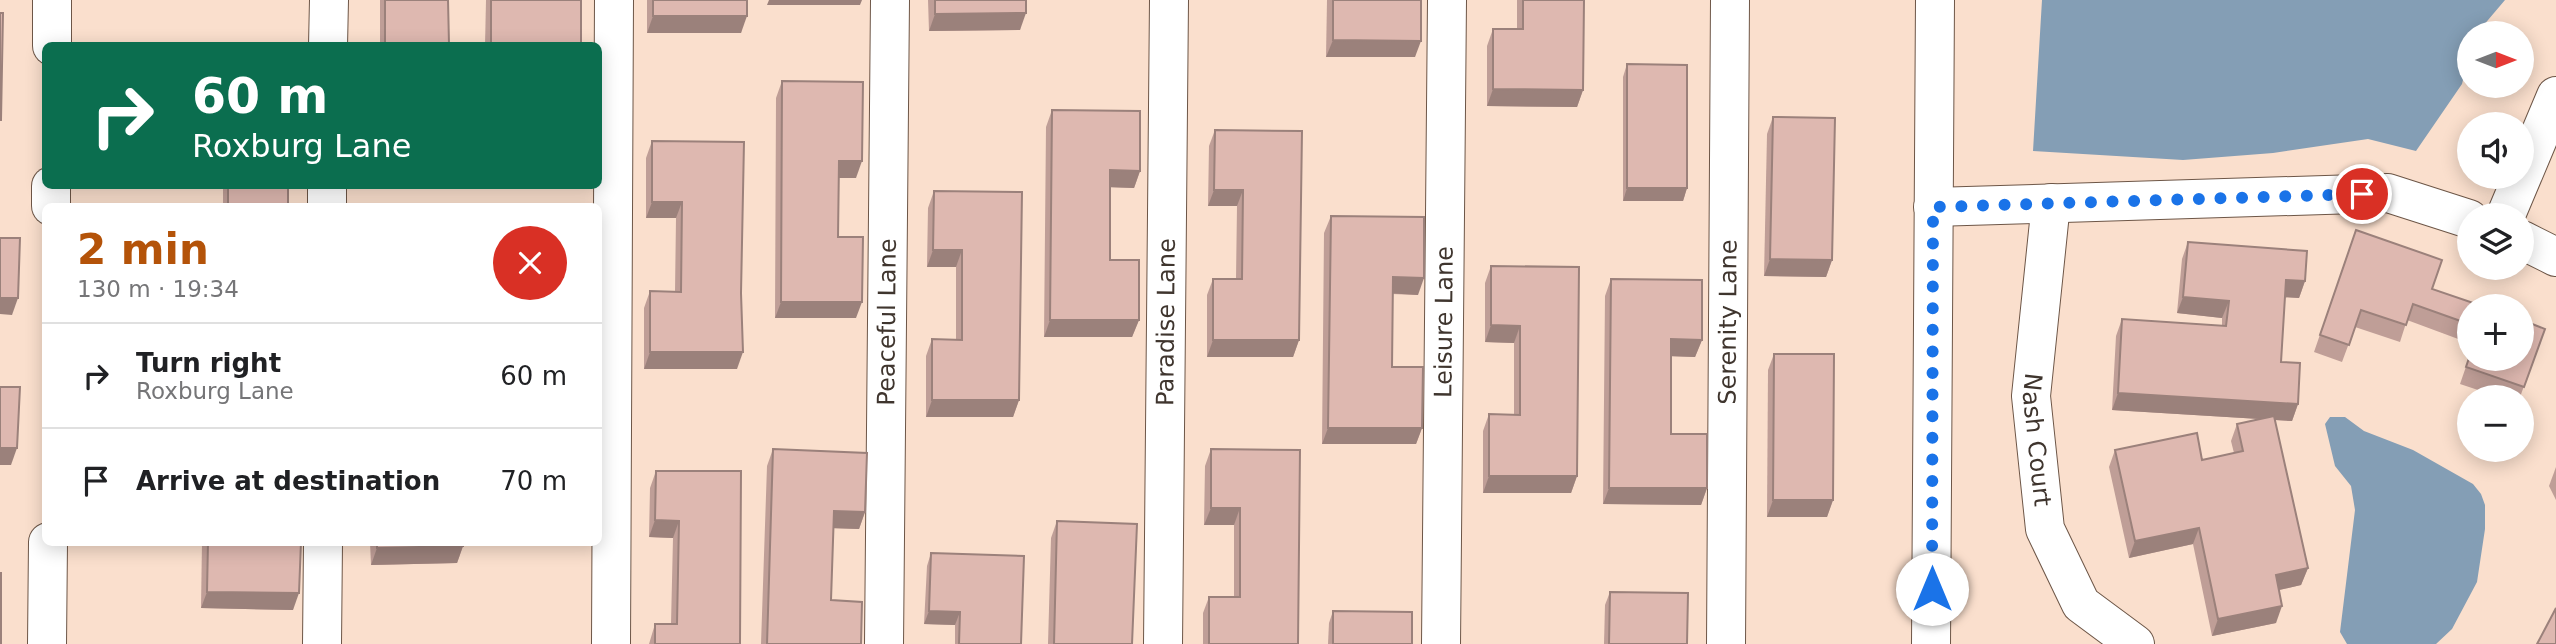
<!DOCTYPE html>
<html lang="en">
<head>
<meta charset="utf-8">
<style>
  body { margin:0; font-family:"DejaVu Sans",sans-serif; background:#f6f6f6; color:#202124; height:100vh; display:flex; flex-direction:column; font-size:26px; white-space:nowrap }
  * { box-sizing:border-box; margin:0 }
  p { font-size:23px; color:#757577 }
  .icon { flex:none; width:38px; height:38px; fill:none; stroke:currentColor; stroke-width:2; stroke-linecap:round; stroke-linejoin:round }
  .map { position:relative; flex:1; overflow:hidden }
  .side { position:absolute; left:42px; top:203px; width:560px; height:343px; display:flex; flex-direction:column; background:#fff; border-radius:10px; box-shadow:0 4px 18px #0003 }
  .side>* { flex:none }
  .top-card { position:absolute; left:42px; top:42px; width:560px; height:147px; border-radius:10px; box-shadow:0 4px 18px #0003; background:#0b6e4f; color:#fff; overflow:hidden }
  .needle { width:46px; rotate:90deg }
  .buttons { position:absolute; left:2457px; top:21px; display:grid; gap:14px }
  .buttons a { display:grid; place-items:center; width:77px; height:77px; border-radius:50%; background:#fff; box-shadow:0 4px 18px #0003; font-size:35px }
  .pin { position:absolute; display:grid; place-items:center; width:60px; height:60px; color:#fff; margin:-30px; border:4px solid #fff; border-radius:50%; box-shadow:0 2px 7px #0007 }
  .me { position:absolute; width:77px; margin:-38px; rotate:0deg; stroke-linejoin:round; filter:drop-shadow(0 0 5px #0008) }
  .turn { display:flex; align-items:center; gap:24px; height:147px; padding:0 35px; font-size:32px }
  .turn .icon { width:91px; height:91px; stroke-width:2.5 }
  .turn b { display:block; font-size:49px; line-height:60px }
  .round { display:grid; place-items:center; flex:none; width:74px; height:74px; border-radius:37px; background:#f6f6f6 }
  .headline { display:flex; align-items:center; justify-content:space-between; height:119px; padding:0 35px }
  h1 { font-size:42px; font-weight:700; line-height:52px; color:#b45309 }
  ul { padding:0; list-style:none }
  li { display:flex; align-items:center; gap:21px; height:105px; padding:0 35px; border-top:2px solid #e0e0e0 }
  li div { flex:1 }
  li b { display:block; font-size:26px }
  li em { font-style:normal }
  .map>svg:first-child { display:block }
</style>
</head>
<body>
<div class="map">
<svg width="2556" height="644" viewBox="0 0 2556 644">
  <rect width="100%" height="100%" fill="#fadfcd"/>
  <g fill="#849eb5">
    <polygon points="2042,0 2505,0 2477,33 2469,33 2469,55 2462,84 2416,151 2368,139 2273,153 2183,160 2033,151"/>
    <polygon points="2330,417 2345,417 2364,431 2413,450 2473,484 2481,494 2485,505 2485,529 2477,582 2452,629 2436,644 2347,644 2340,632 2355,510 2351,486 2335,466 2325,424"/>
  </g>
  <g fill="none" stroke-linecap="round" stroke-linejoin="round">
    <g stroke="#6d5647" stroke-width="40">
      <g id="minor">
        <polyline points="52,46 52,0"/>
        <polyline points="328,46 329,0"/>
        <path id="s1" d="M2051,203L2031,396L2045,529L2081,604L2135,644"/>
        <polyline points="51,206 51,186"/>
        <polyline points="327,206 327,186"/>
        <polyline points="1933,207 2388,193 2469,219"/>
        <polyline points="2506,215 2556,96"/>
        <polyline points="2522,240 2556,257"/>
        <polyline points="47,644 48,542"/>
        <polyline points="322,644 323,542"/>
        <polyline points="611,644 614,0"/>
        <path id="s2" d="M884,644L890,0"/>
        <path id="s3" d="M1163,644L1169,0"/>
        <path id="s4" d="M1441,644L1447,0"/>
        <path id="s5" d="M1726,644L1730,0"/>
      </g>
    </g>
    <g stroke="#6d5647" stroke-width="40">
      <polyline id="tertiary" points="1931,644 1935,0"/>
    </g>
    <use href="#minor" stroke="#fff" stroke-width="38"/>
    <use href="#tertiary" stroke="#fff" stroke-width="38"/>
  </g>
  <g fill="#bf9e97">
    <rect x="380" y="0" width="68" height="46"/>
    <polygon points="486,0 581,0 581,46 485,46"/>
    <polygon points="647,0 747,0 741,33 647,33"/>
    <polygon points="928,0 1026,0 1020,30 929,31"/>
    <polygon points="1327,0 1421,0 1415,57 1326,57"/>
    <polygon points="1517,0 1584,0 1583,90 1577,107 1487,106 1487,46 1493,29 1517,29"/>
    <polygon points="1627,64 1687,188 1683,201 1623,201 1623,77"/>
    <polygon points="782,81 856,178 839,178 838,237 856,318 775,318 776,98"/>
    <polygon points="1052,110 1140,171 1134,188 1110,187 1110,260 1139,320 1132,337 1044,337 1046,127"/>
    <polygon points="1773,117 1832,260 1826,277 1764,276 1767,134"/>
    <polygon points="1215,130 1302,131 1299,340 1293,357 1207,357 1207,295 1213,279 1236,279 1237,206 1208,206 1209,146"/>
    <polygon points="652,141 744,142 737,369 644,369 644,308 650,291 675,292 676,218 646,218 646,158"/>
    <rect x="223" y="186" width="65" height="20"/>
    <polygon points="934,191 1022,192 1019,400 1013,417 926,417 926,356 932,339 956,340 956,267 927,267 928,208"/>
    <polygon points="1331,216 1418,295 1392,294 1392,367 1422,428 1416,444 1322,444 1324,233"/>
    <polygon points="2356,230 2432,289 2469,306 2469,343 2407,320 2400,342 2355,327 2342,362 2314,352"/>
    <polygon points="2188,242 2305,281 2299,298 2285,297 2281,362 2298,404 2292,421 2275,420 2308,568 2301,585 2279,590 2276,623 2212,636 2193,544 2129,558 2109,467 2115,450 2202,460 2234,453 2231,441 2237,424 2260,419 2112,410 2116,336 2122,319 2222,326 2222,318 2177,313 2182,259"/>
    <polygon points="1491,266 1579,267 1577,476 1571,493 1483,493 1483,431 1489,414 1514,415 1514,343 1485,342 1485,283"/>
    <polygon points="1611,279 1702,340 1695,357 1671,356 1671,434 1707,488 1701,505 1603,504 1605,296"/>
    <polygon points="2545,329 2520,397 2499,397 2460,384 2469,358"/>
    <polygon points="1774,354 1833,500 1827,517 1767,517 1768,370"/>
    <polygon points="773,449 865,512 859,529 833,528 831,600 861,644 761,644 767,466"/>
    <polygon points="1211,449 1300,450 1298,644 1203,644 1203,613 1209,597 1234,597 1234,525 1204,525 1205,466"/>
    <polygon points="2556,467 2556,500 2549,486"/>
    <polygon points="656,471 740,644 649,644 655,624 671,624 673,538 649,537 650,488"/>
    <polygon points="1057,521 1132,644 1048,644 1051,538"/>
    <polygon points="202,542 301,542 293,610 201,608"/>
    <polygon points="370,542 463,542 463,546 457,563 371,565"/>
    <polygon points="931,553 1021,644 955,644 955,625 924,624 927,566"/>
    <polygon points="1610,592 1687,644 1604,644 1605,605"/>
    <polygon points="1333,611 1412,644 1328,644 1329,623"/>
  </g>
  <g fill="#9b817b">
    <polygon points="769,0 862,0 860,5 767,5"/>
    <polygon points="1026,13 1020,30 929,31 935,14"/>
    <polygon points="653,16 747,16 741,33 647,33"/>
    <polygon points="1333,40 1421,41 1415,57 1326,57"/>
    <polygon points="449,44 448,46 385,46"/>
    <polygon points="1493,89 1583,90 1577,107 1487,106"/>
    <polygon points="839,161 862,161 856,178 833,178"/>
    <polygon points="1110,170 1140,171 1134,188 1104,187"/>
    <polygon points="1627,188 1687,188 1683,201 1623,201"/>
    <polygon points="1214,190 1243,190 1237,206 1208,206"/>
    <polygon points="652,202 682,202 676,218 646,218"/>
    <polygon points="933,250 962,250 956,267 927,267"/>
    <polygon points="1770,259 1832,260 1826,277 1764,276"/>
    <polygon points="1393,277 1424,278 1418,295 1386,293"/>
    <polygon points="2286,280 2305,281 2299,298 2280,297"/>
    <polygon points="2183,297 2229,301 2222,318 2177,313"/>
    <polygon points="0,298 18,298 12,315 0,314"/>
    <polygon points="781,302 862,302 856,318 775,318"/>
    <polygon points="1050,320 1139,320 1132,337 1044,337"/>
    <polygon points="1491,325 1520,326 1514,343 1485,342"/>
    <polygon points="1671,339 1702,340 1695,357 1665,356"/>
    <polygon points="1213,340 1299,340 1293,357 1207,357"/>
    <polygon points="650,352 743,352 737,369 644,369"/>
    <polygon points="2118,393 2298,404 2292,421 2112,410"/>
    <polygon points="932,400 1019,400 1013,417 926,417"/>
    <polygon points="1328,428 1422,428 1416,444 1322,444"/>
    <polygon points="0,448 17,448 11,465 0,465"/>
    <polygon points="1489,476 1577,476 1571,493 1483,493"/>
    <polygon points="1609,488 1707,488 1701,505 1603,504"/>
    <polygon points="1773,500 1833,500 1827,517 1767,517"/>
    <polygon points="1211,508 1240,508 1234,525 1204,525"/>
    <polygon points="834,511 865,512 859,529 828,528"/>
    <polygon points="655,520 679,521 673,538 649,537"/>
    <polygon points="2199,528 2193,544 2129,558 2135,541"/>
    <polygon points="463,546 457,563 371,565 377,548"/>
    <polygon points="2308,568 2301,585 2270,592 2276,575"/>
    <polygon points="207,592 299,593 293,610 201,608"/>
    <polygon points="2282,606 2276,623 2212,636 2218,619"/>
    <polygon points="929,611 960,612 955,625 924,624"/>
  </g>
  <g fill="#deb8b0" stroke="#9b817b" stroke-width="2">
    <polygon points="385,0 448,0 449,44 385,45"/>
    <rect x="491" y="0" width="90" height="46"/>
    <rect x="653" y="0" width="94" height="16"/>
    <polygon points="935,0 1026,0 1026,13 935,14"/>
    <polygon points="1333,0 1421,0 1421,41 1333,40"/>
    <polygon points="1523,0 1584,0 1583,90 1493,89 1493,29 1523,29"/>
    <polygon points="0,13 3,13 1,120 0,120"/>
    <polygon points="1627,64 1687,65 1687,188 1627,188"/>
    <polygon points="782,81 863,82 862,161 839,161 838,237 863,237 862,302 781,302"/>
    <polygon points="1052,110 1140,111 1140,171 1110,170 1110,260 1139,260 1139,320 1050,320"/>
    <polygon points="1773,117 1835,118 1832,260 1770,259"/>
    <polygon points="1215,130 1302,131 1299,340 1213,340 1213,279 1242,279 1243,190 1214,190"/>
    <polygon points="652,141 744,142 741,293 743,352 650,352 650,291 681,292 682,202 652,202"/>
    <rect x="228" y="186" width="60" height="20"/>
    <polygon points="934,191 1022,192 1019,400 932,400 932,339 962,340 962,250 933,250"/>
    <polygon points="1331,216 1424,217 1424,278 1393,277 1392,367 1423,367 1422,428 1328,428"/>
    <polygon points="2356,230 2442,260 2432,289 2482,306 2469,306 2469,324 2413,304 2406,325 2361,310 2349,345 2320,335"/>
    <polygon points="0,238 20,238 18,298 0,298"/>
    <polygon points="2188,242 2307,251 2305,281 2286,280 2281,362 2300,363 2298,404 2118,393 2122,319 2226,326 2229,301 2183,297"/>
    <polygon points="1491,266 1579,267 1577,476 1489,476 1489,414 1520,415 1520,326 1491,325"/>
    <polygon points="1611,279 1702,280 1702,340 1671,339 1671,434 1707,434 1707,488 1609,488"/>
    <polygon points="2522,320 2545,329 2524,387 2466,367 2469,358 2522,359"/>
    <polygon points="1774,354 1834,354 1833,500 1773,500"/>
    <polygon points="0,387 20,387 17,448 0,448"/>
    <polygon points="2274,416 2308,568 2276,575 2282,606 2218,619 2199,528 2135,541 2115,450 2197,433 2202,460 2243,451 2237,424"/>
    <polygon points="773,449 867,453 865,512 834,511 831,600 862,602 861,644 767,644"/>
    <polygon points="1211,449 1300,450 1298,644 1209,644 1209,597 1240,597 1240,508 1211,508"/>
    <polygon points="656,471 741,471 740,644 655,644 655,624 677,624 679,521 655,520"/>
    <polygon points="1057,521 1137,524 1132,644 1054,644"/>
    <polygon points="208,542 301,542 299,593 207,592"/>
    <polygon points="377,542 463,542 463,546 377,548"/>
    <polygon points="931,553 1024,556 1021,644 959,644 960,612 929,611"/>
    <rect x="0" y="573" width="1" height="71"/>
    <polygon points="1610,592 1688,593 1687,644 1609,644"/>
    <polygon points="2556,608 2556,644 2537,644"/>
    <polygon points="1333,611 1412,612 1412,644 1333,644"/>
  </g>
  <g fill="none" stroke-linecap="round" stroke-linejoin="round">
    <polyline stroke="#1a73e8" stroke-width="12" stroke-dasharray="0 21.6" points="1932,589 1933,207 2362,194"/>
  </g>
  <g text-anchor="middle" dominant-baseline="central" stroke-width="7" stroke-linejoin="round" paint-order="stroke">
    <g font-size="24" fill="#3f352e" stroke="#fadfcd">
      <text stroke="none"><textPath href="#s2" startOffset="322">Peaceful Lane</textPath></text>
      <text stroke="none"><textPath href="#s3" startOffset="322">Paradise Lane</textPath></text>
      <text stroke="none"><textPath href="#s4" startOffset="322">Leisure Lane</textPath></text>
      <text stroke="none"><textPath href="#s5" startOffset="322">Serenity Lane</textPath></text>
      <text stroke="none"><textPath href="#s1" startOffset="238">Nash Court</textPath></text>
    </g>
  </g>
</svg>
<div class="buttons">
<a><svg class="needle" viewBox="-14 -14 28 28"><path d="M0-13l5 13h-10z" fill="#e53935"/><path d="M0 13l5-13h-10z" fill="#757577"/></svg></a>
<a><svg class="icon" aria-label="sound" viewBox="0 0 24 24"><path d="M4 9h4l5-4v14l-5-4H4zM17 9q2 3 0 6"/></svg></a>
<a><svg class="icon" aria-label="layers" viewBox="0 0 24 24"><path d="M12 4l9 5-9 5-9-5zM3 14l9 5 9-5"/></svg></a>
<a>+</a>
<a>−</a>
</div>
<div class="pin" style="left:2362px;top:194px;background:#d93025"><svg class="icon" aria-label="arrive" viewBox="0 0 24 24"><path d="M6 21V4h12l-3 4 3 4H6"/></svg></div>
<svg class="me" style="left:1932px;top:589px" viewBox="-20 -20 40 40"><circle r="19" fill="#fff"/><path d="M0-13L10 11 0 6-10 11z" fill="#1a73e8"/></svg>
<div class="top-card">
<div class="turn"><svg class="icon" aria-label="right" viewBox="0 0 24 24"><path d="M7 20v-9h11M14 6l5 5-5 5"/></svg><div><b>60 m</b>Roxburg Lane</div></div>
</div>
<section class="side">
<div class="headline"><div><h1>2 min</h1><p>130 m · 19:34</p></div><a class="round" style="background:#d93025;color:#fff"><svg class="icon" aria-label="close" viewBox="0 0 24 24"><path d="M6 6l12 12M18 6L6 18"/></svg></a></div>
<ul>
<li><svg class="icon" aria-label="right" viewBox="0 0 24 24"><path d="M7 20v-9h11M14 6l5 5-5 5"/></svg><div><b>Turn right</b><p>Roxburg Lane</p></div><em>60 m</em></li>
<li><svg class="icon" aria-label="arrive" viewBox="0 0 24 24"><path d="M6 21V4h12l-3 4 3 4H6"/></svg><div><b>Arrive at destination</b></div><em>70 m</em></li>
</ul>
</section>
</div>
</body>
</html>
